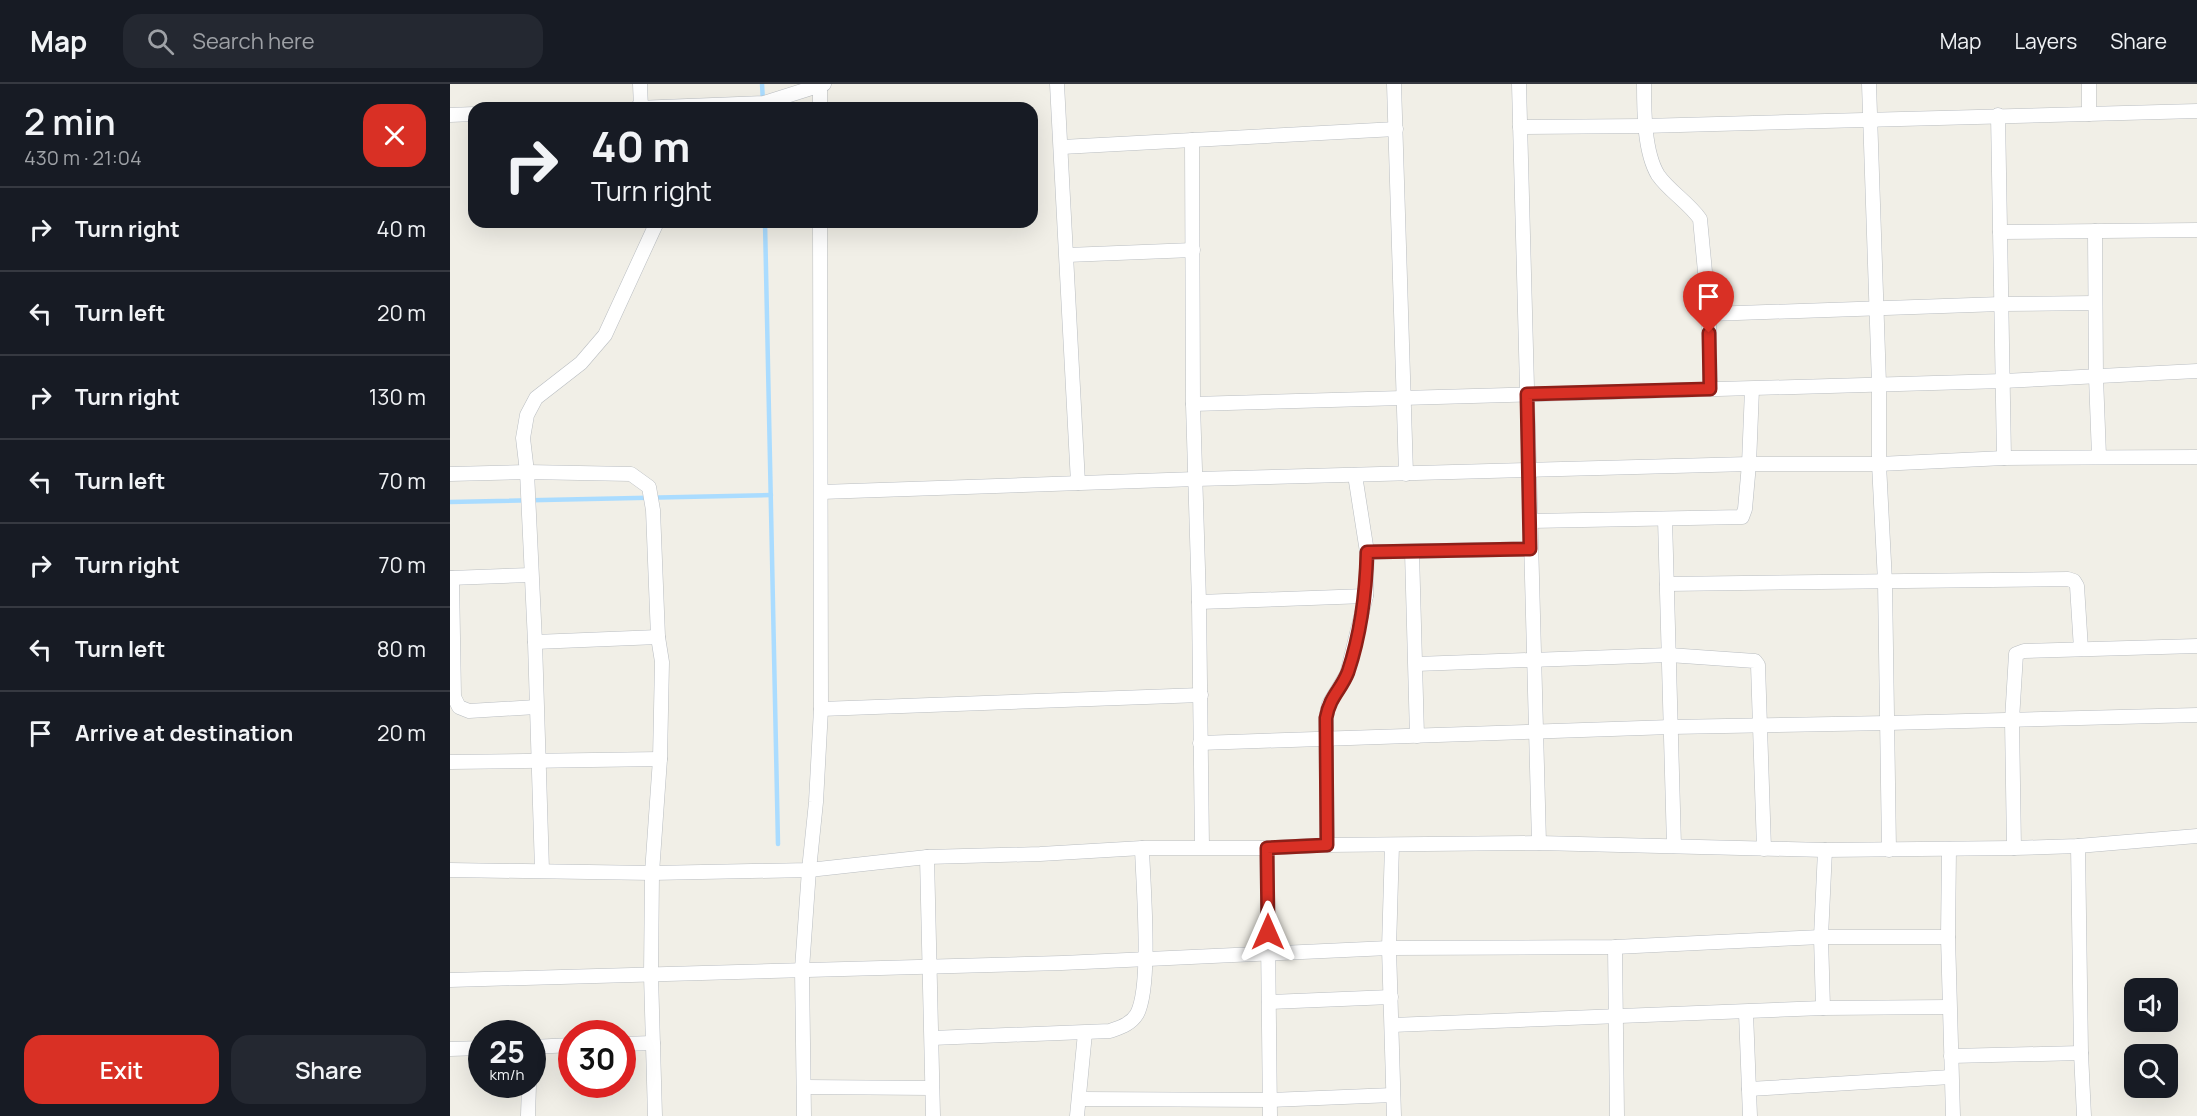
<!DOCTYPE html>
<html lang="en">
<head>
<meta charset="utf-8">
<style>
  body { margin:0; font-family:Manrope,sans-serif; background:#242831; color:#f1f3f6; height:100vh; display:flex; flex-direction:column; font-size:22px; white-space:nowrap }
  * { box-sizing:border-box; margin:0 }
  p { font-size:20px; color:#9ea1a6 }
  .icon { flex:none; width:33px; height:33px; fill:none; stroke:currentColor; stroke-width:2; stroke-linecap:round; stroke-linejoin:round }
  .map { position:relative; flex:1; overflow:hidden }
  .panel { display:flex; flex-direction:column; background:#171b24; width:450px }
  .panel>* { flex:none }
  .guide { position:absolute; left:18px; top:18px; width:570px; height:126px; border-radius:18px; box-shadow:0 6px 24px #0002; background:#171b24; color:#f1f3f6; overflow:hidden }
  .controls { position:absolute; left:1674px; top:894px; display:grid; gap:12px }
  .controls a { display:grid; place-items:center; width:54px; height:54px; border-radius:12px; background:#171b24; box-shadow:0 6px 24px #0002; font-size:30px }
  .speed { position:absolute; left:18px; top:936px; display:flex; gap:12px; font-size:30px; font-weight:700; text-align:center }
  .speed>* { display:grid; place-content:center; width:78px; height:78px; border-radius:50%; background:#171b24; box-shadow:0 6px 24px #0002; line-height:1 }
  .speed small { font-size:15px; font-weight:400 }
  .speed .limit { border:9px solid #d22; background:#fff; color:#111 }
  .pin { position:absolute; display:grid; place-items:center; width:51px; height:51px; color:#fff; margin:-62px -26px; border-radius:50% 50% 50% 0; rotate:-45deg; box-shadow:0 0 6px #0007 }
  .pin .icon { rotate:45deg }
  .me { position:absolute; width:66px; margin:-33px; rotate:0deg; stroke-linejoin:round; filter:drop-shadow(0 0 4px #0008) }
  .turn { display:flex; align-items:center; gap:21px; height:126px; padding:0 24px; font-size:27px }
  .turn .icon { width:78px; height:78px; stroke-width:2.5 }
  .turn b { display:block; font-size:42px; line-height:51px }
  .round { display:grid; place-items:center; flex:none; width:63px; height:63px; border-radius:18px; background:#242831 }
  .headline { display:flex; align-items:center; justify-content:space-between; height:102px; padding:0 24px }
  h1 { font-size:36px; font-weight:600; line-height:45px }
  .action { display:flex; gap:12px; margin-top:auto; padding:12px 24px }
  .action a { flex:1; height:69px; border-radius:18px; background:#d93025; color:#fff; font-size:24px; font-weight:600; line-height:69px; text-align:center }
  .action a+a { background:#242831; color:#f1f3f6 }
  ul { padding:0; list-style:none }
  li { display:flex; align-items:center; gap:18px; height:84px; padding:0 24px; border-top:2px solid #363941 }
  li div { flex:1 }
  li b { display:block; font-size:22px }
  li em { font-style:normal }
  header { display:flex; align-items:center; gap:36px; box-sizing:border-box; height:84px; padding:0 30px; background:#171b24; border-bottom:2px solid #363941 }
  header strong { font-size:28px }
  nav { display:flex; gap:33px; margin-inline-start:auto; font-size:21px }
  .search { width:420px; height:54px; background:#242831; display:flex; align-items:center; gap:15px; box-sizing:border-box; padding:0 21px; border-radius:18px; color:#9ea1a6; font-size:22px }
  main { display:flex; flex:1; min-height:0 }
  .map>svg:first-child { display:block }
</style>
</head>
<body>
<header>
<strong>Map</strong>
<div class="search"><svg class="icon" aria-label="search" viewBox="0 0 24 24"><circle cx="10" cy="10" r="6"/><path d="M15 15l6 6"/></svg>Search here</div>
<nav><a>Map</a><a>Layers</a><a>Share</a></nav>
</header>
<main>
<section class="panel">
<div class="headline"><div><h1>2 min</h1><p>430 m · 21:04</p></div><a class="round" style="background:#d93025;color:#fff"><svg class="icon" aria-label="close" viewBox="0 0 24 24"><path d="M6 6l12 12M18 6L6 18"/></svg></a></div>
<ul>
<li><svg class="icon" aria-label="right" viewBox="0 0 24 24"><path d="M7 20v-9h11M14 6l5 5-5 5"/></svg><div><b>Turn right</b></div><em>40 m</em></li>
<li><svg class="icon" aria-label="left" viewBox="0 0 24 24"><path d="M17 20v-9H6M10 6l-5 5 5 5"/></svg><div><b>Turn left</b></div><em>20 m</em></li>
<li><svg class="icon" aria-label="right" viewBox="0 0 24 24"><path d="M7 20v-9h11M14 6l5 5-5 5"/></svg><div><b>Turn right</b></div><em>130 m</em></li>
<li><svg class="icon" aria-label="left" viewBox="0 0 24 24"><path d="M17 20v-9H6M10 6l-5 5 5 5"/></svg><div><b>Turn left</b></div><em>70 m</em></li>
<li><svg class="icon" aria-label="right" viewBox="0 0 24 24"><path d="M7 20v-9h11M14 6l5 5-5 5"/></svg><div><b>Turn right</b></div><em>70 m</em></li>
<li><svg class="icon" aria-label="left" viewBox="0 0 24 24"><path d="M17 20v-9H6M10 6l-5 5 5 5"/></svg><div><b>Turn left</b></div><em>80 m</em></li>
<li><svg class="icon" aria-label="arrive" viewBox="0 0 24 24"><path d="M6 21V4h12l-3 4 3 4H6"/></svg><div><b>Arrive at destination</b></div><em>20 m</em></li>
</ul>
<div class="action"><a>Exit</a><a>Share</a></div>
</section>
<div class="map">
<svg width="1747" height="1032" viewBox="0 0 1747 1032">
  <rect width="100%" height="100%" fill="#f1efe7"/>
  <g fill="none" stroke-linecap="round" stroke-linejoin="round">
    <g stroke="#aadcff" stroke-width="4.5">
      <polyline points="312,0 313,18"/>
      <polyline points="315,138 328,760"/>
      <polyline points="0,418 321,411"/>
    </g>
    <g stroke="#b9bdc1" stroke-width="15">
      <g id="street">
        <polyline points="190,0 191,24"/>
        <polyline points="370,0 370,24"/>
        <polyline points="607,0 628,399"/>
        <polyline points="944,0 956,390"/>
        <polyline points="1069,0 1089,759"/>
        <path d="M1194,0C1194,26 1194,68 1208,91C1219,107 1238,118 1250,135L1259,230L1260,305"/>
        <polyline points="1419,0 1429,300 1429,380 1435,498 1439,766"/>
        <polyline points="1639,0 1639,30"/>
        <polyline points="186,24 314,19 374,0"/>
        <polyline points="0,31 24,30"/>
        <polyline points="1548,31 1554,374"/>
        <polyline points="1070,43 1194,42 1747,27"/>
        <polyline points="742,56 743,320 749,518 752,763"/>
        <polyline points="612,63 946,45"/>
        <polyline points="1645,147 1646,293 1649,372"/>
        <polyline points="1550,148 1747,146"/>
        <polyline points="617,171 743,166"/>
        <polyline points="1259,230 1551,220 1645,219"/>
        <polyline points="743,320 1553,297 1747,287"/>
        <polyline points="0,390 77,388 181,390 199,403 203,426 208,553 212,578 210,675 202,789 201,891 205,1032"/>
        <polyline points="371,408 746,395 1299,380 1429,380 1554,374 1747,373"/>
        <polyline points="1215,435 1224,762"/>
        <polyline points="1081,437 1292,433 1295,425 1299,380 1302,305"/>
        <polyline points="917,468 1080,465"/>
        <polyline points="962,468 967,652"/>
        <polyline points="0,494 81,491"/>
        <polyline points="2,494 4,613 9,623 19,627 86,623"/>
        <polyline points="1217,500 1618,495 1624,497 1627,502 1631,565"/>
        <polyline points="749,518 916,512"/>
        <polyline points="85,558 208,553"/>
        <polyline points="966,580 1219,571 1305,577 1308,581 1314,765"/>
        <polyline points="371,625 751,611"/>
        <polyline points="750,659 1221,643 1438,639 1747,631"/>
        <polyline points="0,678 210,675"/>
        <polyline points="877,761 876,634 879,620 897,590 916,512 917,468 905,391"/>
        <polyline points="942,761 939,864 944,1032"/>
        <polyline points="1628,762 1631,969 1634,1032"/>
        <polyline points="817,764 820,1032"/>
        <polyline points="1564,764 1562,636 1566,570 1574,567 1747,562"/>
        <polyline points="1499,765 1498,853 1503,1032"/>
        <polyline points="477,773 483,1032"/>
        <polyline points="0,786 202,789 359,786 477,773 590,770 692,764 817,764 877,761 1089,759 1375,766 1564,764 1628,762 1747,752"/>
        <polyline points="92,786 85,558 77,388 73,354 77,331 86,314 131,279 155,251 207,138"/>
        <polyline points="1165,863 1167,1032"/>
        <polyline points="0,896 612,879 939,864 1165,863 1371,853 1498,853"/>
        <polyline points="819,918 941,913"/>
        <polyline points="1373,924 1371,853 1375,766"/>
        <polyline points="1296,929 1300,1032"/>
        <polyline points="942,941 1373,924 1499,923"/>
        <path d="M482,954L660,947C671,943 681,940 687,930C702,902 693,800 692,764"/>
        <polyline points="172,960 203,959"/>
        <polyline points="82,963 122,961"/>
        <polyline points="0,965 32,964"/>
        <polyline points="1501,972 1631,969"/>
        <polyline points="354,1003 482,1004"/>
        <polyline points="1299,1005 1501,993"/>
        <polyline points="631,1015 820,1016 943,1011"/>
        <polyline points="78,1032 79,1000"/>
        <polyline points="354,1032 352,885 359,786 366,718 371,625 370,138"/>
        <polyline points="627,1032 635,949"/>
      </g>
    </g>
    <use href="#street" stroke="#fff" stroke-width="14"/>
  </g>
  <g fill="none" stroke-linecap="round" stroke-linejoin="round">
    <g stroke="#8d1f18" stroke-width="15">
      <path id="route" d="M818,848L817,764L877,761L876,634C880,612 891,606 898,588C911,549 916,508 917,468L1080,465L1077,310L1260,305L1259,249"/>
    </g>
    <use href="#route" stroke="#d93025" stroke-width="10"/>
  </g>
</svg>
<div class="controls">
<a><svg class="icon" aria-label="sound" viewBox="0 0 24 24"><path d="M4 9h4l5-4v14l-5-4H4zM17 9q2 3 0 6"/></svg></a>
<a><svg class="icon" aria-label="search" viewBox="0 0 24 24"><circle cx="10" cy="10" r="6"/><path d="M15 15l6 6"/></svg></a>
</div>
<div class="speed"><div>25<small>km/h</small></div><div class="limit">30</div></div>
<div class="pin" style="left:1259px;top:249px;background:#d93025"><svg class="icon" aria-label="arrive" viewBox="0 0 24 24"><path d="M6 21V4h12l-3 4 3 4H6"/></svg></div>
<svg class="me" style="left:818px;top:848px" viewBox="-20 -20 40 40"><path d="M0-17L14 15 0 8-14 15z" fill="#d93025" stroke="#fff" stroke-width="4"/></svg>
<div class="guide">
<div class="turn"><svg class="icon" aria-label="right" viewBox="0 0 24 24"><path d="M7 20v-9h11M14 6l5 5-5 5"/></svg><div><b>40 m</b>Turn right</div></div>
</div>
</div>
</main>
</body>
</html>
